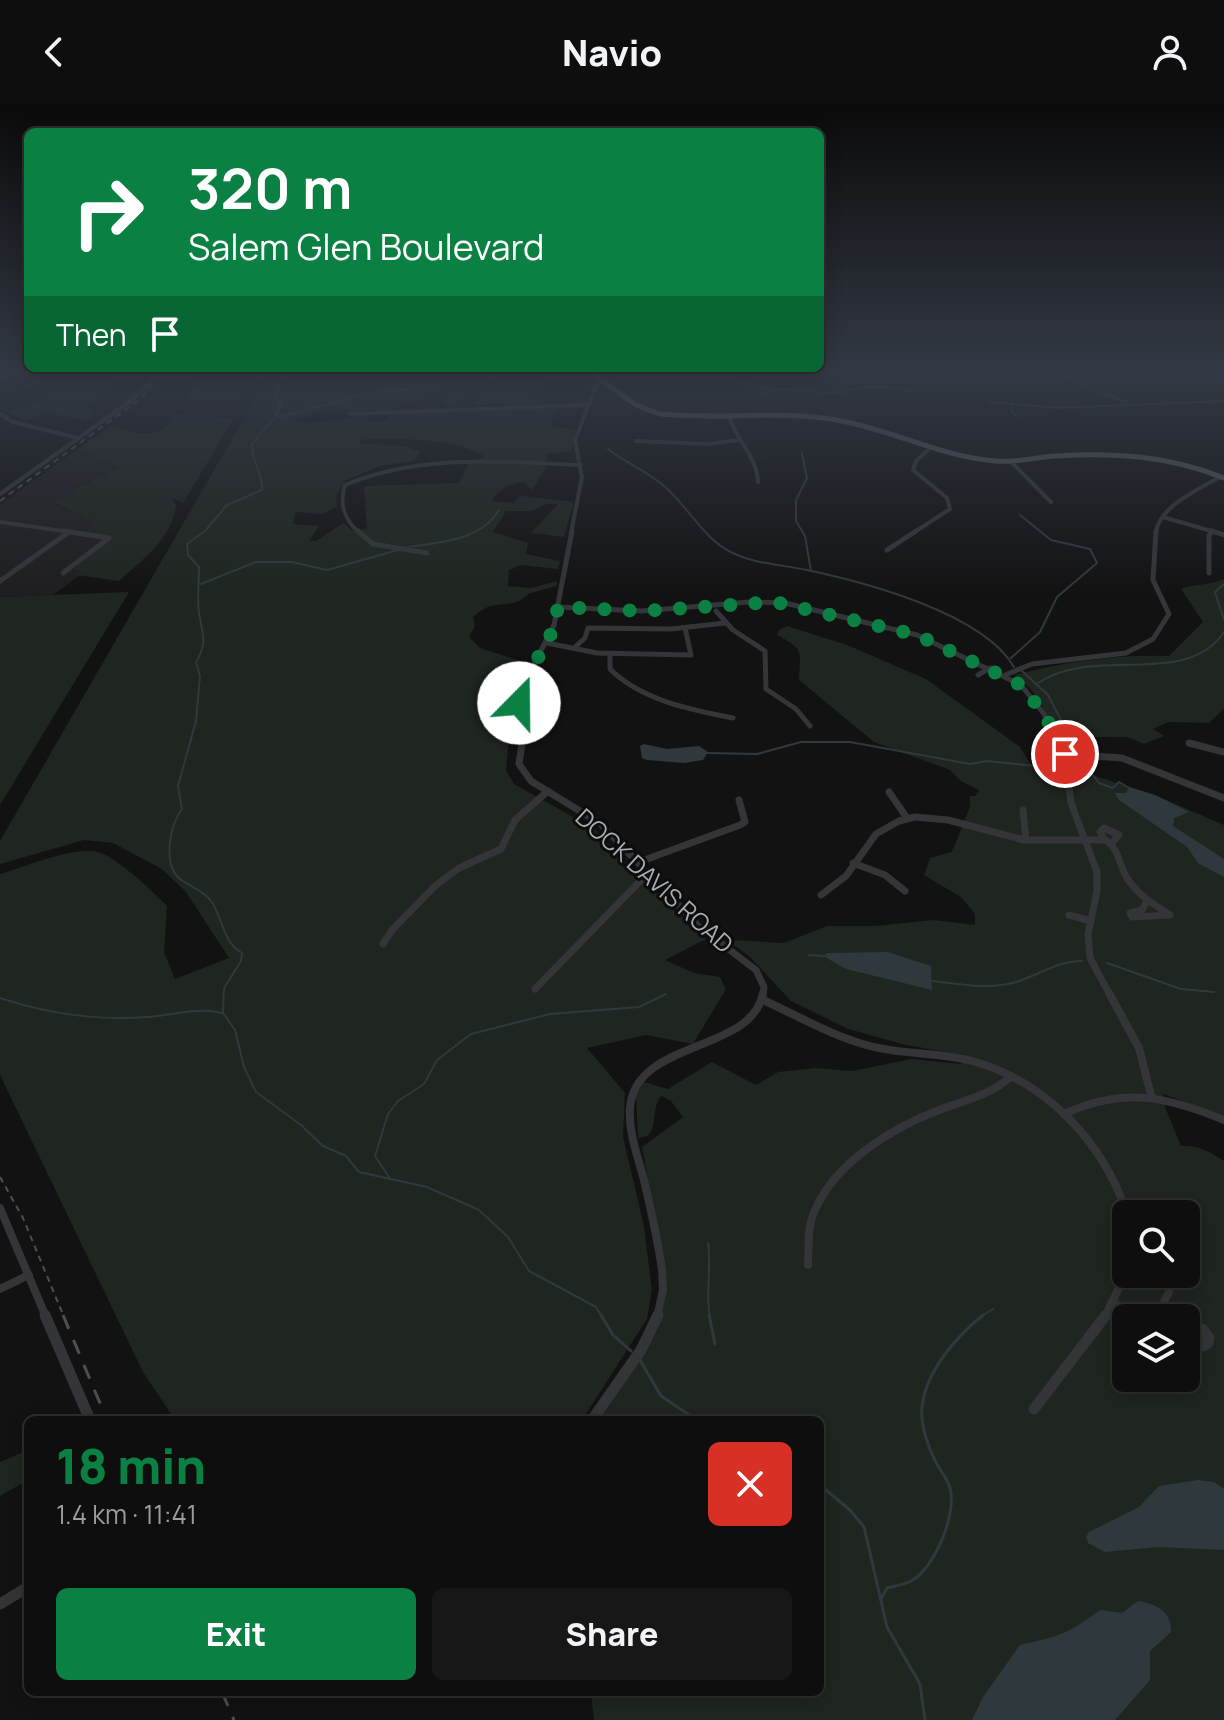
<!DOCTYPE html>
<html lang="en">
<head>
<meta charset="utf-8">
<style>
  body { margin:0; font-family:Manrope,sans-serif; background:#171717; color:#f1f3f6; height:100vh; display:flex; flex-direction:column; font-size:30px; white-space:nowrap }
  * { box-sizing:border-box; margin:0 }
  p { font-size:26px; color:#9b9c9e }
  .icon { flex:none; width:44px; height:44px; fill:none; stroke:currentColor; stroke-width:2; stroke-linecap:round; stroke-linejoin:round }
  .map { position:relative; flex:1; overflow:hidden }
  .sheet { position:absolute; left:24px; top:1312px; width:800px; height:280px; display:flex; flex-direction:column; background:#0e0e0e; border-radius:12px; box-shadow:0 4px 20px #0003,0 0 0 2px #2e2e2e }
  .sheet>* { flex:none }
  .guide { position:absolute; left:24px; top:24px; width:800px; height:244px; border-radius:12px; box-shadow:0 4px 20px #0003,0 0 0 2px #2e2e2e; background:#0b8043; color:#fff; overflow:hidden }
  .controls { position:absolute; left:1112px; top:1096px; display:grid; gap:16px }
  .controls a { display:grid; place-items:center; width:88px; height:88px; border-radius:12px; background:#0e0e0e; box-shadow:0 4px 20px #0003,0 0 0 2px #2e2e2e; font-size:40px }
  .pin { position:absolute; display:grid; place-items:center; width:68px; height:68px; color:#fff; margin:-34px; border:4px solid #fff; border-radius:50%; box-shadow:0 2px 8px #0007 }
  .me { position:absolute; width:88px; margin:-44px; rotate:22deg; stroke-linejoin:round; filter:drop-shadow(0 0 6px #0008) }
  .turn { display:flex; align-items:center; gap:28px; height:168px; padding:0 32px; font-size:36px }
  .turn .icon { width:104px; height:104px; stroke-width:2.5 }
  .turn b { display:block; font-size:56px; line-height:68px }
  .then { display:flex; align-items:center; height:76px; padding:0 32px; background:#0003; gap:16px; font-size:30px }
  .round { display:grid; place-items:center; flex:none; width:84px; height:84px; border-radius:12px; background:#171717 }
  .head { display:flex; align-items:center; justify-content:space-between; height:136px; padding:0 32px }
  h1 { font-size:48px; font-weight:800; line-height:60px; color:#0b8043 }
  .primary-button { display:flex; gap:16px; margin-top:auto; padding:16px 32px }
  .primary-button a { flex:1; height:92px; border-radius:12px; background:#0b8043; color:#fff; font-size:32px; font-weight:800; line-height:92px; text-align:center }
  .primary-button a+a { background:#171717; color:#f1f3f6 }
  header { display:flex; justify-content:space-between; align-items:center; height:104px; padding:0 32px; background:#0e0e0e; font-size:36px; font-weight:800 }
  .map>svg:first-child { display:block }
</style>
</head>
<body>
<header><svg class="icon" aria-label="back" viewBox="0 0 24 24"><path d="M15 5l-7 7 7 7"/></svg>Navio<svg class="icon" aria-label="person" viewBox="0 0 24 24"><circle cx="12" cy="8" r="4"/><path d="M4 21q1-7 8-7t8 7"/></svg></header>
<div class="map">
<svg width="1224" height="1616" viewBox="0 0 1224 1616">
  <rect width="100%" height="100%" fill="#121213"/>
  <polygon fill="#1e1e20" points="79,344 121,364 73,384 76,387 55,400 97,419 87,427 114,433 73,465 80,467 79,472 53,491 0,493 0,401"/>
  <g fill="#1f251f" fill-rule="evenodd">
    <polygon points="0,265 31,265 102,275 111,279 85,302 97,310 87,317 48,308 26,317 1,306 25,303 51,293 0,274"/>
    <path d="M311,265H542L531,270L542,274L544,284L534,289L535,298L475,301V292L467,290L453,302H445L446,292L401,299L397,305L322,308L291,316C316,323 340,314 367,311V317H388L390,309L559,303L550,322L575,326L572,347L547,350L545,365L532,386L524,378C511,378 499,386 491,397L514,399L520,392L574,398L564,433L531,429L558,400H546L532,407H506L493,428L528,439L526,450L560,457L558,465L520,461L509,466L508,482L531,484L557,477L556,482L528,490C518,502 504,499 490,502C484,504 478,509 473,513L475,522L469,533L480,544L531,560L517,579L510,625L506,666L514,680L593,724L669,802L706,835L665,856L694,869L720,873L726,885L693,940L646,931L587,944L625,989L623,1033L644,1122L652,1186L647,1215L582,1316H175L143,1268L0,971V770C25,763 72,742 98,748C116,753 153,787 167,802L164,848L175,875L229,854L186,788L162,765L113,739L84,736L0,760V737L266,276L287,271L331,275V268H307ZM366,335C404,335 451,333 484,352L468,360L459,379L364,382L367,425L352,426L343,419L316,437H309L319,422L293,420L295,408L323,410L337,402L336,393L344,377L380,362L413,357L421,348L405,342L357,339Z"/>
    <polygon points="203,273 258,275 244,296 186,295"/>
    <path d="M174,310L234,314L183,399L171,394L176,401C172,435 143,455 119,477L76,471L80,467L72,466L113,433L85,428L96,419L55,399L75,388L73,385L120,364L79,344L112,322C139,329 158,340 174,310Z"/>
    <path d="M1224,475V605L1209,619L1168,618L1153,625L1164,632L1144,640L1127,633H1078L1079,643L1068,644L1031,585L1014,571C1065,558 1116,550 1169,552L1203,518L1181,485C1195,479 1209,482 1224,475Z"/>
    <polygon points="129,488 0,701 0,493"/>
    <path d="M787,522L847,541L926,575L1020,643L1033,664L1076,666L1155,691L1224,721V1012L1163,990L1165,1003L1181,1042C1199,1041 1210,1048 1224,1057V1616H594L591,1588H640L648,1591L652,1588H820V1316H598C624,1274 661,1231 667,1181L642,1043L683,1013L671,997L661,992C651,1005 658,1020 648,1032L638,1034L636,991L644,978L668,985L712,958L756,981L778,968L815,964L852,967L912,955L961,960L964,951L906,941L848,925L791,897L749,852L734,841L735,836L784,839L827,822H875L934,816L975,821V810L961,793L924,771L930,754L951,748L954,743L970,703V692H975L979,686L961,677L950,666L874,638L799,576C800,546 805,546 777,531L779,526ZM1126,1110H1186V1170H1126ZM1126,1214H1186V1274H1126Z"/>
    <polygon points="28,1346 28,1376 0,1392 0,1358"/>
  </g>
  <g fill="#2f393d">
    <polygon points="644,640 667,645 699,642 708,648 703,656 684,659 647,656 642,654 640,642"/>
    <polygon points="1129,683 1155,691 1189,708 1174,714 1173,722 1224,755 1224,773 1198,759 1187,743 1119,696 1115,689 1126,689"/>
    <polygon points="888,848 931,862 932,886 846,865 823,852 827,849"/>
    <polygon points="1198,1376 1214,1378 1224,1385 1224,1446 1158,1443 1105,1448 1088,1439 1086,1433 1089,1428 1139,1403 1159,1382"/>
    <path d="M1138,1497C1157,1500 1172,1508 1171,1528L1150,1547V1576L1115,1616H972L983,1593L1020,1541C1060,1532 1066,1531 1100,1506L1122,1509Z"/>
  </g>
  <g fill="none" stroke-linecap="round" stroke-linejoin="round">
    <g stroke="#2f393d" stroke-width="2">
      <path d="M298,265L277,278L280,284L275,290L281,300L275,313L252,340C251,357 264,370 262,386L227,401L205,427L187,440L188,451L199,463C199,478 197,494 199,509C202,528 208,540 196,558L200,572L196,617L178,682L182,705C170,721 162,760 180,775C189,782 205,787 211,797C224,816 222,837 242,849L241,857L224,884L223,909L235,926L244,963L256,988L301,1021L323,1042L346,1052L359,1068L427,1083L479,1106L508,1133L529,1167L596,1203L602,1213"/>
      <polyline points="697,265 761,284 838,289 863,283 890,283 911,287"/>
      <polyline points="1051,265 1084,282 1127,298"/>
      <polyline points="761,290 777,286"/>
      <polyline points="990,298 1059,304 1224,297"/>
      <polyline points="1013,300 1010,304 1015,311"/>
      <polyline points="275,314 367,290 495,274 516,265"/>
      <path d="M608,345C626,359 647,367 664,382C689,403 704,437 735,450C757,460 783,461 807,466C864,478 983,509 1014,563"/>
      <polyline points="797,394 807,374 802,349"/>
      <polyline points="796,396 796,417 805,432 811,467"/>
      <path d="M408,443C441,438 480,437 499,406"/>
      <polyline points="201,480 256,458 292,458 327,466 398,446"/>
      <polyline points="1224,480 1215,488 1224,516"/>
      <polyline points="1011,554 1040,528 1057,493 1097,459 1090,445 1051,436 1020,411"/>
      <polyline points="1022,567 1048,591 1076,645"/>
      <path d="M1038,579C1094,541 1186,585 1224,528"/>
      <polyline points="706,649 757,650 801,638 850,638 970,660 987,657 1056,664"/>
      <polyline points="1080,655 1099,679 1113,684 1119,678 1131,685"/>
      <polyline points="1078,663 1089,666"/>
      <polyline points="809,851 823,852"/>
      <polyline points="1107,859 1181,885 1214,888"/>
      <path d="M933,877C960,880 988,886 1016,878C1039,871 1057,857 1082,857"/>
      <path d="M0,894C48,910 97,917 148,913C174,911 196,903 222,909"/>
      <polyline points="389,1073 375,1052 388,1010 398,997 424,980 437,956 471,930 550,910 639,903 666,890"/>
      <path d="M708,1139C712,1164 705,1188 710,1213"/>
      <polyline points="980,1213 993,1205"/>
    </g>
    <g stroke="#2f393d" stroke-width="3">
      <polyline points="601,1211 613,1231 631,1247"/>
      <polyline points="709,1211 715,1240"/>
      <polyline points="640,1256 661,1292 697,1316"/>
      <polyline points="820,1381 850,1406 864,1423 887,1523 920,1580 925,1616"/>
      <path d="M881,1495L887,1484C895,1482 904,1481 911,1477C935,1464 957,1410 950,1384C948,1376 942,1369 938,1362C929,1346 920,1321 922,1303C926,1267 956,1233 983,1211"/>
    </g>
    <g stroke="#333538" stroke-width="4">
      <polyline points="84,270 92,265"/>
      <polyline points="0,310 13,318 78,334"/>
      <polyline points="349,310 588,301"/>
      <path d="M729,312C736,336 757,352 758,378"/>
      <polyline points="636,337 707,340 738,336"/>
      <polyline points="1010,357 1051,398"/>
      <polyline points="0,390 132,296 164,265"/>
      <polyline points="1163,413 1218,429"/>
      <polyline points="0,418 77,429"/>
      <path d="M360,429C344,416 339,401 345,381C422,349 500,358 581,361"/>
      <polyline points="571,429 582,373 575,336 599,274"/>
      <polyline points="913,429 950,405 947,394 913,366 916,357 929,345"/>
      <path d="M1156,429C1158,403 1199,385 1220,373"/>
    </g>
    <g stroke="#333538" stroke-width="5">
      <polyline points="64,427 109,434"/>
      <polyline points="358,427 373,440 427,449"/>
      <polyline points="1212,427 1224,431"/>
      <polyline points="887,446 916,427"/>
      <polyline points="63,469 109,434"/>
      <polyline points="1209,469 1209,432 1212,427"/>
      <polyline points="0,477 69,428"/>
      <polyline points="558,503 642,507 749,498 785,499 917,531 1021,581 1044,610 1057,634"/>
      <polyline points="716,507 733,526 765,547 766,585 796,605 810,622"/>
      <polyline points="547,539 597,549 691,551 685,524"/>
      <polyline points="575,543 585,534 588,524 671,525 725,519"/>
      <path d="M610,550V565C641,596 691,606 733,614"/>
      <polyline points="978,571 990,564"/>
      <polyline points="1005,571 1032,560 1126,549 1153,535 1169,510 1153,476 1156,427"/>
      <polyline points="522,634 524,622 519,590 554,521 572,427"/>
    </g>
    <g stroke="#333538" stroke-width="7">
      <polyline points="523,632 519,660 531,677 601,720 697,821 756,866 764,883 763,891"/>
      <polyline points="1056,632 1065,650 1071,699 1097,768 1097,787 1088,830 1090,854 1110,891"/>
      <polyline points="1189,639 1224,648"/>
      <polyline points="1065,650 1122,654 1224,694"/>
      <polyline points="889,688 907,714"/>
      <polyline points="1023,706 1026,736"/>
      <polyline points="1105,736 1100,728 1104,724 1119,731 1111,740"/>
      <polyline points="639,758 740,721 745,718 739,696"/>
      <polyline points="853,759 885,771 905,787"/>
      <path d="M821,791L846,772L876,730L899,717L915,713L948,716L1024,736H1105C1119,744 1119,761 1127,774C1138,791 1153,800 1170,811L1132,813L1130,809L1142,806L1147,797"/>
      <polyline points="1069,811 1091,817"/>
      <polyline points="383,840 392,826 435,782 459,764 501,745 515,716 548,687"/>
      <polyline points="535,885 648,769"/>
    </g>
    <g stroke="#333538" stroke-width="8">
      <polyline points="1109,889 1139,944 1151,991"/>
      <path d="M763,896C798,912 832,932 870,942C903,951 939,948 972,957C1046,977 1104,1039 1127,1110"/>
      <path d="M1064,1010C1123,983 1166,992 1224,1016"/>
      <polyline points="0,1104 46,1213"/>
      <path d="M808,1161C809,1143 807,1122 815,1106C836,1058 892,1024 939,1006C965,996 990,992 1011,972"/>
      <polyline points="0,1185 29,1171"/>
      <polyline points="1111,1199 1140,1208 1162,1202 1169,1188 1172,1170"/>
      <polyline points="1162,1202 1175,1213"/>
      <path d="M657,1213L663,1186L662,1166C658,1136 651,1106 644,1076C638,1053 628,1027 630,1004C635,935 753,949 763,889"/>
      <polyline points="1105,1213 1126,1169"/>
    </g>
    <g stroke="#333538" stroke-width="11">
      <polyline points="45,1211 90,1316"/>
      <polyline points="1173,1211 1176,1214"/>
      <polyline points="1186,1223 1193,1239 1203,1242 1208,1239 1209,1234 1202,1225 1190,1226"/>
      <polyline points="1034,1305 1106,1211"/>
      <polyline points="592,1316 641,1246 658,1211"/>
      <polyline points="0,1500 28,1483"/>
    </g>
    <path stroke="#505257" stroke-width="5" d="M586,265L636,301L660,310C719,316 778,306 837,316C891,325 940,353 996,357C1016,359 1036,353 1056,352C1114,348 1170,352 1224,374"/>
    <g stroke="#4c4f53" stroke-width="2" stroke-dasharray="6 5" stroke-linecap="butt">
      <polyline points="0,397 139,296 169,265"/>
      <polyline points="0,1073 23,1114 64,1213"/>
    </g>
    <g stroke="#4c4f53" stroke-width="3" stroke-dasharray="15 12" stroke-linecap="butt">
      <polyline points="63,1211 107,1316"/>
      <polyline points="222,1588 234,1616"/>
    </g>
  </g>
  <linearGradient id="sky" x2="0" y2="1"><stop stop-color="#0a0a0a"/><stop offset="0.54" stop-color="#333944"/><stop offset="1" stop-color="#333944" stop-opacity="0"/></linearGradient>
  <rect width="1224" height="491" fill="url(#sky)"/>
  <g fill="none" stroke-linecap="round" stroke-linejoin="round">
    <polyline stroke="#0b8043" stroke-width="14" stroke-dasharray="0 25.2" points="519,599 522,583 552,528 558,503 642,507 775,498 917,531 1021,581 1044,610 1065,650"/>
  </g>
  <g text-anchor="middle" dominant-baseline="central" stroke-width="6" stroke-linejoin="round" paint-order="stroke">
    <g font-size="24" fill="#a5acb2" stroke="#0d0d0e">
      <text transform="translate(655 776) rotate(42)">DOCK DAVIS ROAD</text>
    </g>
  </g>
</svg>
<div class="controls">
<a><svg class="icon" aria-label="search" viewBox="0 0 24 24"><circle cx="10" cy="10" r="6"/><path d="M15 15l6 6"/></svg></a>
<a><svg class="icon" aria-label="layers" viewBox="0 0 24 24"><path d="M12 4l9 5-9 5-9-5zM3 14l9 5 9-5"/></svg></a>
</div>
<div class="pin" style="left:1065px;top:650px;background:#d93025"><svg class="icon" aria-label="arrive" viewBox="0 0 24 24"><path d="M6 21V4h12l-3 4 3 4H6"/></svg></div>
<svg class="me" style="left:519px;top:599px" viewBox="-20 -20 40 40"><circle r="19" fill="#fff"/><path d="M0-13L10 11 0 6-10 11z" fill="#0b8043"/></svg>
<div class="guide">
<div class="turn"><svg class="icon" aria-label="right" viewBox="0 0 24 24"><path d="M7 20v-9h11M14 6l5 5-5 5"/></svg><div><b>320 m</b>Salem Glen Boulevard</div></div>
<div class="then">Then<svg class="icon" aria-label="arrive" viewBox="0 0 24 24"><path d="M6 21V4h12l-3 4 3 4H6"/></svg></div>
</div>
<section class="sheet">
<div class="head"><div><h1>18 min</h1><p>1.4 km · 11:41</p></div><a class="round" style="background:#d93025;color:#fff"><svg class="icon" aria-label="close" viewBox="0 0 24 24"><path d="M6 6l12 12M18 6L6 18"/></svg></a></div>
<div class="primary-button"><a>Exit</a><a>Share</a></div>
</section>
</div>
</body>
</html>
